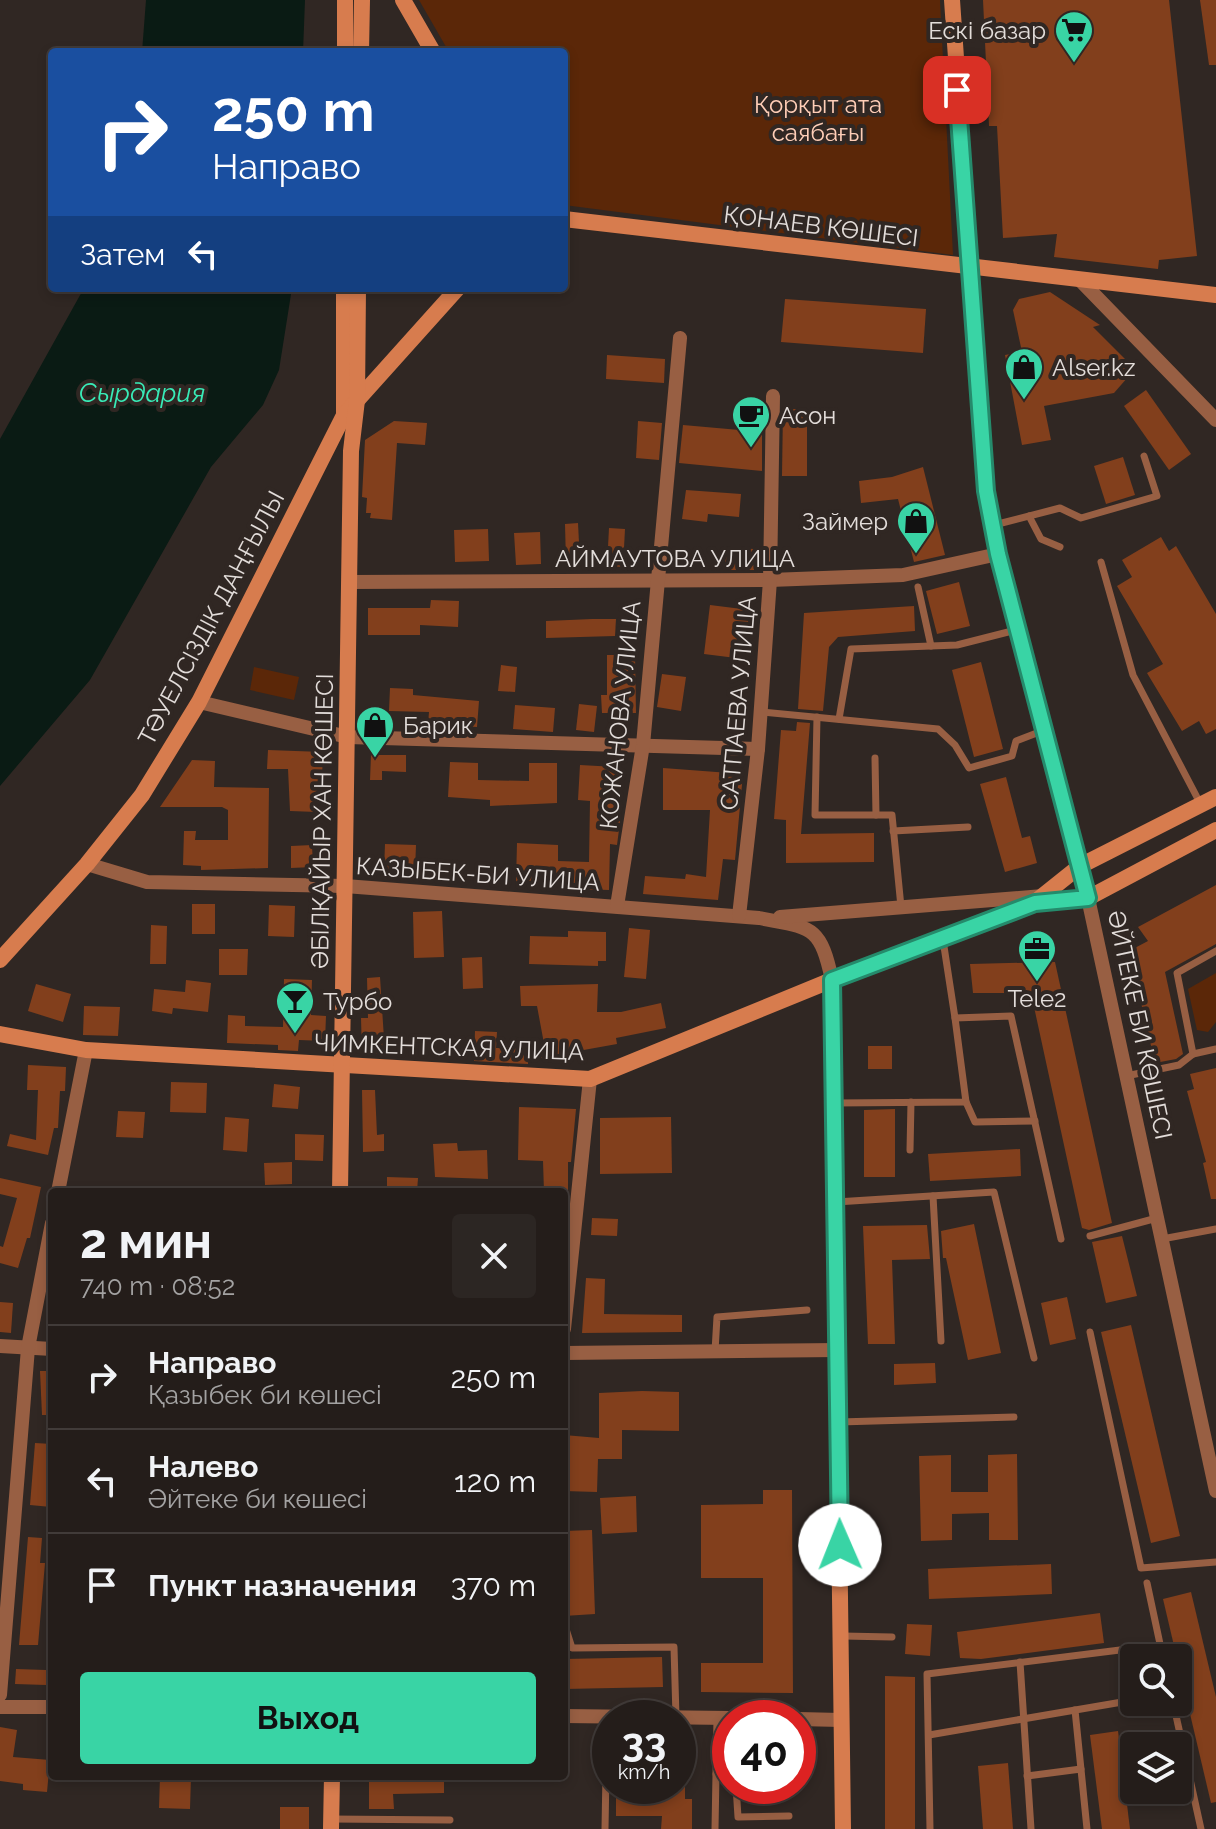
<!DOCTYPE html>
<html lang="ru">
<head>
<meta charset="utf-8">
<style>
  body { margin:0; font-family:Raleway,sans-serif; background:#2c2623; color:#f1f3f6; height:100vh; display:flex; flex-direction:column; font-size:30px; white-space:nowrap }
  * { box-sizing:border-box; margin:0 }
  p { font-size:26px; color:#a3a2a2 }
  .icon { flex:none; width:44px; height:44px; fill:none; stroke:currentColor; stroke-width:2; stroke-linecap:round; stroke-linejoin:round }
  .map { position:relative; flex:1; overflow:hidden }
  .drawer { position:absolute; left:48px; top:1188px; width:520px; height:592px; display:flex; flex-direction:column; background:#241d1a; border-radius:8px; box-shadow:0 4px 12px #0003,0 0 0 2px #413b39 }
  .drawer>* { flex:none }
  .banner { position:absolute; left:48px; top:48px; width:520px; height:244px; border-radius:8px; box-shadow:0 4px 12px #0003,0 0 0 2px #413b39; background:#1a4fa0; color:#fff; overflow:hidden }
  .fabs { position:absolute; left:1120px; top:1644px; display:grid; gap:16px }
  .fabs a { display:grid; place-items:center; width:72px; height:72px; border-radius:8px; background:#241d1a; box-shadow:0 4px 12px #0003,0 0 0 2px #413b39; font-size:40px }
  .speed { position:absolute; left:592px; top:1700px; display:flex; gap:16px; font-size:40px; font-weight:700; text-align:center }
  .speed>* { display:grid; place-content:center; width:104px; height:104px; border-radius:50%; background:#241d1a; box-shadow:0 4px 12px #0003,0 0 0 2px #413b39; line-height:1 }
  .speed small { font-size:20px; font-weight:400 }
  .speed .limit { border:12px solid #d22; background:#fff; color:#111 }
  .pin { position:absolute; display:grid; place-items:center; width:68px; height:68px; color:#fff; margin:-34px; border-radius:16px; box-shadow:0 4px 12px #0006 }
  .me { position:absolute; width:88px; margin:-44px; rotate:359deg; stroke-linejoin:round; filter:drop-shadow(0 0 6px #0008) }
  .turn { display:flex; align-items:center; gap:28px; height:168px; padding:0 32px; font-size:36px }
  .turn .icon { width:104px; height:104px; stroke-width:2.5 }
  .turn b { display:block; font-size:56px; line-height:68px }
  .then { display:flex; align-items:center; height:76px; padding:0 32px; background:#0003; gap:16px; font-size:30px }
  .round { display:grid; place-items:center; flex:none; width:84px; height:84px; border-radius:8px; background:#2c2623 }
  .overview { display:flex; align-items:center; justify-content:space-between; height:136px; padding:0 32px }
  h1 { font-size:48px; font-weight:700; line-height:60px }
  .primary-button { display:flex; gap:16px; margin-top:auto; padding:16px 32px }
  .primary-button a { flex:1; height:92px; border-radius:8px; background:#39d4a5; color:#111; font-size:32px; font-weight:700; line-height:92px; text-align:center }
  ul { padding:0; list-style:none }
  li { display:flex; align-items:center; gap:24px; height:104px; padding:0 32px; border-top:2px solid #413b39 }
  li div { flex:1 }
  li b { display:block; font-size:30px }
  li em { font-style:normal }
  .map>svg:first-child { display:block }
</style>
</head>
<body>
<div class="map">
<svg width="1216" height="1829" viewBox="0 0 1216 1829">
  <rect width="100%" height="100%" fill="#302723"/>
  <g fill="#5b2708">
    <polygon points="419,0 940,0 953,255 564,205 564,52 449,52"/>
    <polygon points="254,667 299,677 294,700 250,690"/>
    <polygon points="1216,973 1216,1022 1208,1032 1197,1030 1188,989"/>
  </g>
  <g fill="#0a1b14">
    <polygon points="146,0 305,0 303,52 142,52"/>
    <polygon points="84,288 292,288 279,370 263,405 211,467 90,680 0,786 0,439"/>
  </g>
  <g fill="#823f1c">
    <polygon points="983,0 1169,0 1197,256 1159,260 1158,269 1054,257 1057,234 1003,238 997,126 989,126"/>
    <polygon points="1200,0 1216,0 1216,65 1209,65"/>
    <polygon points="1050,292 1100,325 1093,327 1135,369 1114,393 1044,406 1051,440 1022,445 1005,355 1022,352 1013,310 1019,299"/>
    <polygon points="785,299 926,309 923,353 781,342"/>
    <polygon points="607,355 665,359 664,383 606,379"/>
    <polygon points="1146,390 1191,454 1169,470 1124,406"/>
    <polygon points="783,409 807,409 807,476 782,476"/>
    <polygon points="394,421 427,423 425,445 397,443 392,520 370,518 371,513 366,513 367,498 362,497 365,440"/>
    <polygon points="638,421 662,423 659,460 636,458"/>
    <polygon points="683,425 762,432 762,471 679,463"/>
    <polygon points="1123,457 1135,495 1106,504 1094,466"/>
    <polygon points="923,467 945,555 914,562 898,499 861,503 859,481 892,477"/>
    <polygon points="686,490 741,494 739,517 708,514 707,522 682,519"/>
    <polygon points="578,523 580,562 566,563 565,524"/>
    <polygon points="609,528 625,529 623,567 607,566"/>
    <polygon points="488,529 489,561 455,562 454,530"/>
    <polygon points="540,532 541,564 516,565 514,533"/>
    <polygon points="1161,537 1169,551 1176,546 1216,614 1216,729 1206,734 1199,721 1182,731 1147,673 1163,664 1117,586 1132,577 1122,560"/>
    <polygon points="726,548 755,549 754,570 725,570"/>
    <polygon points="959,582 970,626 937,634 926,591"/>
    <polygon points="431,600 459,601 458,627 420,625 420,635 368,635 368,608 430,608"/>
    <polygon points="710,605 750,610 744,659 704,654"/>
    <polygon points="914,606 915,631 838,637 829,647 823,711 798,709 804,613"/>
    <polygon points="592,619 616,619 615,636 546,638 546,621"/>
    <polygon points="607,655 635,655 636,713 602,713 601,695 607,695"/>
    <polygon points="981,662 1003,749 974,757 952,670"/>
    <polygon points="501,665 517,667 515,692 498,691"/>
    <polygon points="662,674 686,677 681,711 657,707"/>
    <polygon points="390,688 413,689 413,695 479,701 477,727 428,724 429,712 389,711"/>
    <polygon points="579,704 597,706 594,732 576,730"/>
    <polygon points="515,705 555,708 553,732 513,729"/>
    <polygon points="797,722 810,723 801,834 874,833 874,862 786,863 786,820 774,819 781,730 796,731"/>
    <polygon points="268,750 323,752 322,778 318,778 317,812 290,811 288,769 267,769"/>
    <polygon points="371,755 406,755 406,772 382,771 382,780 370,780"/>
    <polygon points="192,760 215,761 214,787 269,788 268,868 201,870 201,866 183,865 184,831 196,831 195,840 228,840 228,810 222,807 160,807"/>
    <polygon points="450,762 478,763 478,780 529,781 529,763 557,763 557,803 490,806 490,800 448,797"/>
    <polygon points="580,765 616,767 614,818 620,818 620,822 617,845 610,844 609,890 577,889 577,883 516,882 517,843 558,845 558,861 589,862 590,801 578,800"/>
    <polygon points="663,768 743,774 735,860 723,859 718,900 643,894 645,876 685,879 686,874 706,877 710,810 663,810"/>
    <polygon points="1006,777 1022,838 1030,836 1037,863 1005,872 980,784"/>
    <polygon points="385,844 416,845 415,871 384,871"/>
    <polygon points="312,845 313,867 291,868 291,846"/>
    <polygon points="1216,885 1216,944 1165,972 1183,1054 1176,1059 1155,1063 1129,951 1148,941 1138,927"/>
    <rect x="192" y="904" width="23" height="30"/>
    <polygon points="269,905 295,906 294,937 268,936"/>
    <polygon points="442,911 444,957 414,958 413,912"/>
    <polygon points="151,925 167,926 166,964 150,964"/>
    <polygon points="629,928 650,930 646,979 624,977"/>
    <polygon points="568,931 606,932 606,961 598,961 598,966 529,964 530,936 568,937"/>
    <polygon points="219,949 248,949 247,975 219,975"/>
    <polygon points="482,957 483,988 463,989 462,958"/>
    <polygon points="1055,962 1112,1223 1089,1230 1082,1228 1031,993 973,993 970,964"/>
    <polygon points="380,977 385,1054 362,1054 361,1018 368,1018 367,978"/>
    <polygon points="284,979 312,980 311,1015 326,1016 325,1041 299,1040 298,1051 278,1050 278,1045 227,1043 228,1015 245,1016 245,1026 283,1027"/>
    <polygon points="186,980 211,983 208,1012 173,1008 172,1014 152,1011 154,989 185,992"/>
    <polygon points="36,984 71,994 63,1022 28,1011"/>
    <polygon points="598,984 597,1012 621,1012 661,1003 666,1028 616,1038 617,1044 528,1060 528,1064 474,1061 475,1031 497,1032 496,1048 545,1049 537,1006 521,1006 520,986"/>
    <polygon points="84,1006 120,1007 118,1036 83,1035"/>
    <rect x="868" y="1046" width="24" height="23"/>
    <polygon points="28,1065 66,1067 65,1091 60,1091 58,1128 54,1128 48,1155 7,1146 10,1134 36,1140 38,1090 27,1090"/>
    <polygon points="1216,1068 1216,1199 1211,1199 1203,1163 1206,1162 1187,1091 1194,1089 1190,1074"/>
    <polygon points="171,1082 207,1083 206,1113 170,1112"/>
    <polygon points="274,1084 300,1087 298,1109 272,1107"/>
    <polygon points="362,1090 375,1090 377,1135 384,1134 384,1151 363,1152"/>
    <polygon points="519,1107 576,1109 571,1162 568,1162 568,1192 544,1192 543,1161 518,1160"/>
    <polygon points="895,1109 895,1177 864,1177 864,1110"/>
    <polygon points="118,1111 145,1112 143,1138 116,1137"/>
    <polygon points="225,1117 249,1119 247,1152 223,1150"/>
    <polygon points="671,1117 672,1173 600,1174 600,1118"/>
    <polygon points="295,1134 324,1135 323,1161 295,1160"/>
    <polygon points="457,1143 458,1151 487,1150 488,1179 435,1177 433,1144"/>
    <polygon points="1020,1149 1021,1176 930,1181 928,1154"/>
    <polygon points="292,1162 292,1184 265,1185 264,1163"/>
    <polygon points="387,1177 418,1178 417,1192 387,1192"/>
    <polygon points="0,1178 41,1187 30,1238 27,1238 18,1268 0,1263 0,1246 3,1247 17,1198 0,1194"/>
    <polygon points="592,1218 618,1219 617,1236 591,1235"/>
    <polygon points="974,1224 1001,1353 968,1360 946,1258 943,1258 941,1231"/>
    <polygon points="927,1225 930,1259 892,1260 895,1344 868,1344 863,1226"/>
    <polygon points="1122,1236 1137,1296 1106,1303 1092,1242"/>
    <polygon points="586,1278 605,1279 604,1314 682,1315 682,1332 582,1333"/>
    <polygon points="1067,1297 1076,1339 1050,1345 1041,1303"/>
    <polygon points="0,1302 13,1303 11,1333 0,1332"/>
    <polygon points="1131,1325 1180,1536 1151,1543 1101,1332"/>
    <polygon points="935,1363 936,1383 894,1385 894,1364"/>
    <polygon points="40,1371 52,1371 52,1415 42,1415"/>
    <polygon points="642,1391 679,1392 679,1431 622,1430 622,1459 598,1459 597,1492 564,1491 564,1435 599,1438 599,1393"/>
    <polygon points="35,1443 52,1444 51,1507 30,1505"/>
    <polygon points="1017,1454 1018,1540 989,1540 989,1513 952,1514 952,1540 921,1541 919,1456 951,1455 951,1492 988,1492 988,1455"/>
    <polygon points="763,1490 792,1490 793,1693 701,1692 701,1663 763,1663 763,1578 701,1578 701,1505 763,1504"/>
    <polygon points="636,1496 637,1532 602,1534 600,1498"/>
    <polygon points="592,1530 595,1614 564,1616 564,1531"/>
    <polygon points="28,1537 42,1538 40,1563 45,1563 38,1645 19,1645"/>
    <polygon points="1051,1564 1052,1594 929,1599 928,1569"/>
    <polygon points="1191,1592 1216,1697 1216,1802 1211,1803 1163,1599"/>
    <polygon points="1100,1613 1104,1643 981,1659 960,1658 957,1632"/>
    <polygon points="907,1624 932,1625 930,1656 905,1654"/>
    <polygon points="662,1657 663,1687 564,1689 564,1659"/>
    <polygon points="16,1669 46,1670 46,1685 15,1684"/>
    <polygon points="885,1676 915,1677 915,1829 885,1829"/>
    <polygon points="0,1727 17,1730 13,1757 50,1760 47,1792 23,1790 23,1784 0,1781"/>
    <polygon points="1118,1731 1130,1829 1102,1829 1090,1735"/>
    <polygon points="1008,1763 1013,1829 983,1829 978,1766"/>
    <polygon points="160,1776 191,1776 190,1809 159,1808"/>
    <polygon points="369,1776 444,1776 444,1793 393,1794 394,1809 369,1809"/>
    <polygon points="616,1786 685,1786 685,1799 692,1799 692,1829 661,1829 662,1816 616,1816"/>
    <rect x="280" y="1807" width="29" height="22"/>
  </g>
  <g fill="none" stroke-linecap="round" stroke-linejoin="round">
    <g stroke="#985f43" stroke-width="7">
      <polyline points="1029,516 1041,539 1060,547"/>
      <polyline points="994,525 1060,508 1081,518 1157,496 1144,456"/>
      <polyline points="1101,562 1133,675 1200,803"/>
      <polyline points="918,587 931,646"/>
      <polyline points="761,712 938,729 955,745 969,768 1012,756 1016,741 1042,731"/>
      <polyline points="817,717 815,815 892,815 901,907"/>
      <polyline points="839,719 851,649 957,645 1016,630"/>
      <polyline points="875,758 876,815"/>
      <polyline points="893,831 968,827"/>
      <polyline points="943,940 955,1018 1011,1016 1061,1239"/>
      <polyline points="1193,1054 1177,973 1216,951"/>
      <polyline points="1126,1076 1179,1065 1193,1054 1216,1049"/>
      <polyline points="966,1102 975,1122 1035,1121"/>
      <polyline points="834,1103 966,1102 955,1018"/>
      <polyline points="910,1150 911,1102"/>
      <polyline points="933,1196 941,1341"/>
      <polyline points="836,1202 994,1192 1034,1358"/>
      <polyline points="1090,1236 1157,1218"/>
      <polyline points="1162,1239 1216,1229"/>
      <polyline points="1090,1332 1141,1568 1216,1562"/>
      <polyline points="715,1351 717,1317 807,1310"/>
      <polyline points="839,1422 1014,1417"/>
      <polyline points="1147,1583 1163,1658"/>
      <polyline points="566,1629 572,1648 674,1647 676,1717"/>
      <polyline points="843,1636 892,1637"/>
      <polyline points="1020,1662 1031,1829"/>
      <polyline points="1173,1702 1201,1829"/>
      <polyline points="1075,1710 1087,1829"/>
      <polyline points="929,1735 1134,1700"/>
      <polyline points="716,1774 730,1774"/>
      <polyline points="1027,1776 1081,1769"/>
      <polyline points="736,1786 738,1817 789,1816"/>
      <polyline points="331,1819 450,1820"/>
      <polyline points="605,1829 607,1716"/>
      <polyline points="715,1829 717,1718"/>
      <polyline points="930,1829 927,1674 1160,1645"/>
    </g>
    <g stroke="#985f43" stroke-width="14">
      <polyline points="1081,281 1216,420"/>
      <polyline points="350,582 770,580 903,575 998,554"/>
      <polyline points="199,702 348,737 758,749"/>
      <path d="M87,864L147,882L345,886L759,918C811,928 820,924 832,980"/>
      <polyline points="1088,898 1216,1491"/>
      <polyline points="617,906 643,745 680,338"/>
      <polyline points="739,916 758,749 770,580 773,396"/>
      <polyline points="780,917 1043,896"/>
      <polyline points="58,1192 86,1050"/>
      <polyline points="564,1329 590,1079"/>
      <polyline points="0,1346 52,1349"/>
      <polyline points="564,1353 838,1350"/>
      <polyline points="0,1695 28,1348 52,1223"/>
      <polyline points="0,1707 52,1707"/>
      <polyline points="564,1716 730,1718"/>
      <polyline points="798,1719 841,1720"/>
    </g>
    <g stroke="#d77c4e" stroke-width="16">
      <polyline points="403,0 433,52"/>
      <polyline points="952,0 986,491 998,554 1088,898"/>
      <polyline points="345,52 345,0"/>
      <polyline points="361,52 362,0"/>
      <polyline points="564,219 1216,295"/>
      <polyline points="344,288 344,418"/>
      <polyline points="1035,902 1080,866 1216,797"/>
      <polyline points="0,960 87,864 142,795 199,702 344,415 458,288"/>
      <polyline points="832,980 843,1829"/>
      <polyline points="0,1034 86,1050 590,1079 832,980 1035,903 1088,898 1216,830"/>
      <polyline points="340,1192 351,451 357,400 358,288"/>
      <polyline points="331,1829 332,1776"/>
    </g>
  </g>
  <g fill="none" stroke-linecap="round" stroke-linejoin="round">
    <g stroke="#258a6b" stroke-width="20">
      <polyline id="route" points="840,1545 832,980 1035,903 1088,898 998,554 986,491 957,90"/>
    </g>
    <use href="#route" stroke="#39d4a5" stroke-width="14"/>
  </g>
  <defs>
    <g id="supermarket-pin" transform="scale(2)"><path d="M0 17L-7.5 6A9.5 9.5 0 1 1 7.5 6Z" fill="#39d4a5" stroke="#302723"/><path d="M-6-5.5h2.5l.6 2H6L4.5 2H-2.5L-4.4-4H-6ZM-1.5 3.2a1.3 1.3 0 1 0 .1 0ZM3 3.2a1.3 1.3 0 1 0 .1 0Z" fill="#111"/></g>
    <g id="shop-pin" transform="scale(2)"><path d="M0 17L-7.5 6A9.5 9.5 0 1 1 7.5 6Z" fill="#39d4a5" stroke="#302723"/><path d="M-5-2.5h2.3a2.7 3.5 0 0 1 5.4 0H5L5.5 6h-11ZM-1.5-2.5h3a1.5 2.3 0 0 0-3 0Z" fill="#111"/></g>
    <g id="cafe-pin" transform="scale(2)"><path d="M0 17L-7.5 6A9.5 9.5 0 1 1 7.5 6Z" fill="#39d4a5" stroke="#302723"/><path d="M-5.5-4.5H6V0H3Q3 3.5 0 3.5H-2.5Q-5.5 3.5-5.5 0ZM3-3.2v2h1.7v-2ZM-6 4.5H4V6H-6Z" fill="#111"/></g>
    <g id="office-pin" transform="scale(2)"><path d="M0 17L-7.5 6A9.5 9.5 0 1 1 7.5 6Z" fill="#39d4a5" stroke="#302723"/><path d="M-6-3h4V-5.5h4V-3h4V5H-6ZM-1-4.5V-3h2v-1.5ZM-6 0V1H6V0Z" fill="#111"/></g>
    <g id="bar-pin" transform="scale(2)"><path d="M0 17L-7.5 6A9.5 9.5 0 1 1 7.5 6Z" fill="#39d4a5" stroke="#302723"/><path d="M-6-5H6L.8 .8V4.5H3.5V6h-7V4.5H-.8V.8Z" fill="#111"/></g>
  </defs>
  <g fill-rule="evenodd">
    <use href="#supermarket-pin" x="1074" y="30"/>
    <use href="#shop-pin" x="1024" y="367"/>
    <use href="#cafe-pin" x="751" y="415"/>
    <use href="#shop-pin" x="916" y="521"/>
    <use href="#shop-pin" x="375" y="725"/>
    <use href="#office-pin" x="1037" y="949"/>
    <use href="#bar-pin" x="295" y="1001"/>
  </g>
  <g text-anchor="middle" dominant-baseline="central" stroke-width="8" stroke-linejoin="round" paint-order="stroke">
    <g font-size="24" fill="#e3ddda" stroke="#302723" text-anchor="start">
      <text x="1046" y="30" text-anchor="end">Ескі базар</text>
      <text x="1052" y="367">Alser.kz</text>
      <text x="779" y="415">Асон</text>
      <text x="888" y="521" text-anchor="end">Займер</text>
      <text x="403" y="725">Барик</text>
      <text x="1037" y="998" text-anchor="middle">Tele2</text>
      <text x="323" y="1001">Турбо</text>
    </g>
    <g font-size="24" fill="#ffceb7" stroke="#302723">
      <text x="818" y="104">Қорқыт ата<tspan x="818" dy="28">саябағы</tspan></text>
    </g>
    <g font-size="24" fill="#e3ddda" stroke="#302723">
      <text transform="translate(821 226) rotate(7)">ҚОНАЕВ КӨШЕСІ</text>
      <text x="675" y="558">АЙМАУТОВА УЛИЦА</text>
      <text transform="translate(211 618) rotate(-62)">ТӘУЕЛСІЗДІК ДАҢҒЫЛЫ</text>
      <text transform="translate(738 703) rotate(-85)">САТПАЕВА УЛИЦА</text>
      <text transform="translate(620 715) rotate(-84)">КОЖАНОВА УЛИЦА</text>
      <text transform="translate(322 821) rotate(-89)">ӘБІЛҚАЙЫР ХАН КӨШЕСІ</text>
      <text transform="translate(478 874) rotate(4)">КАЗЫБЕК-БИ УЛИЦА</text>
      <text transform="translate(1140 1025) rotate(78)">ӘЙТЕКЕ БИ КӨШЕСІ</text>
      <text transform="translate(449 1047) rotate(2)">ЧИМКЕНТСКАЯ УЛИЦА</text>
    </g>
    <g font-size="26" font-style="italic" fill="#38ecb8" stroke="#302723">
      <text x="142" y="393">Сырдария</text>
    </g>
  </g>
</svg>
<div class="fabs">
<a><svg class="icon" aria-label="search" viewBox="0 0 24 24"><circle cx="10" cy="10" r="6"/><path d="M15 15l6 6"/></svg></a>
<a><svg class="icon" aria-label="layers" viewBox="0 0 24 24"><path d="M12 4l9 5-9 5-9-5zM3 14l9 5 9-5"/></svg></a>
</div>
<div class="speed"><div>33<small>km/h</small></div><div class="limit">40</div></div>
<div class="pin" style="left:957px;top:90px;background:#d93025"><svg class="icon" aria-label="arrive" viewBox="0 0 24 24"><path d="M6 21V4h12l-3 4 3 4H6"/></svg></div>
<svg class="me" style="left:840px;top:1545px" viewBox="-20 -20 40 40"><circle r="19" fill="#fff"/><path d="M0-13L10 11 0 6-10 11z" fill="#39d4a5"/></svg>
<div class="banner">
<div class="turn"><svg class="icon" aria-label="right" viewBox="0 0 24 24"><path d="M7 20v-9h11M14 6l5 5-5 5"/></svg><div><b>250 m</b>Направо</div></div>
<div class="then">Затем<svg class="icon" aria-label="left" viewBox="0 0 24 24"><path d="M17 20v-9H6M10 6l-5 5 5 5"/></svg></div>
</div>
<section class="drawer">
<div class="overview"><div><h1>2 мин</h1><p>740 m · 08:52</p></div><a class="round"><svg class="icon" aria-label="close" viewBox="0 0 24 24"><path d="M6 6l12 12M18 6L6 18"/></svg></a></div>
<ul>
<li><svg class="icon" aria-label="right" viewBox="0 0 24 24"><path d="M7 20v-9h11M14 6l5 5-5 5"/></svg><div><b>Направо</b><p>Қазыбек би көшесі</p></div><em>250 m</em></li>
<li><svg class="icon" aria-label="left" viewBox="0 0 24 24"><path d="M17 20v-9H6M10 6l-5 5 5 5"/></svg><div><b>Налево</b><p>Әйтеке би көшесі</p></div><em>120 m</em></li>
<li><svg class="icon" aria-label="arrive" viewBox="0 0 24 24"><path d="M6 21V4h12l-3 4 3 4H6"/></svg><div><b>Пункт назначения</b></div><em>370 m</em></li>
</ul>
<div class="primary-button"><a>Выход</a></div>
</section>
</div>
</body>
</html>
